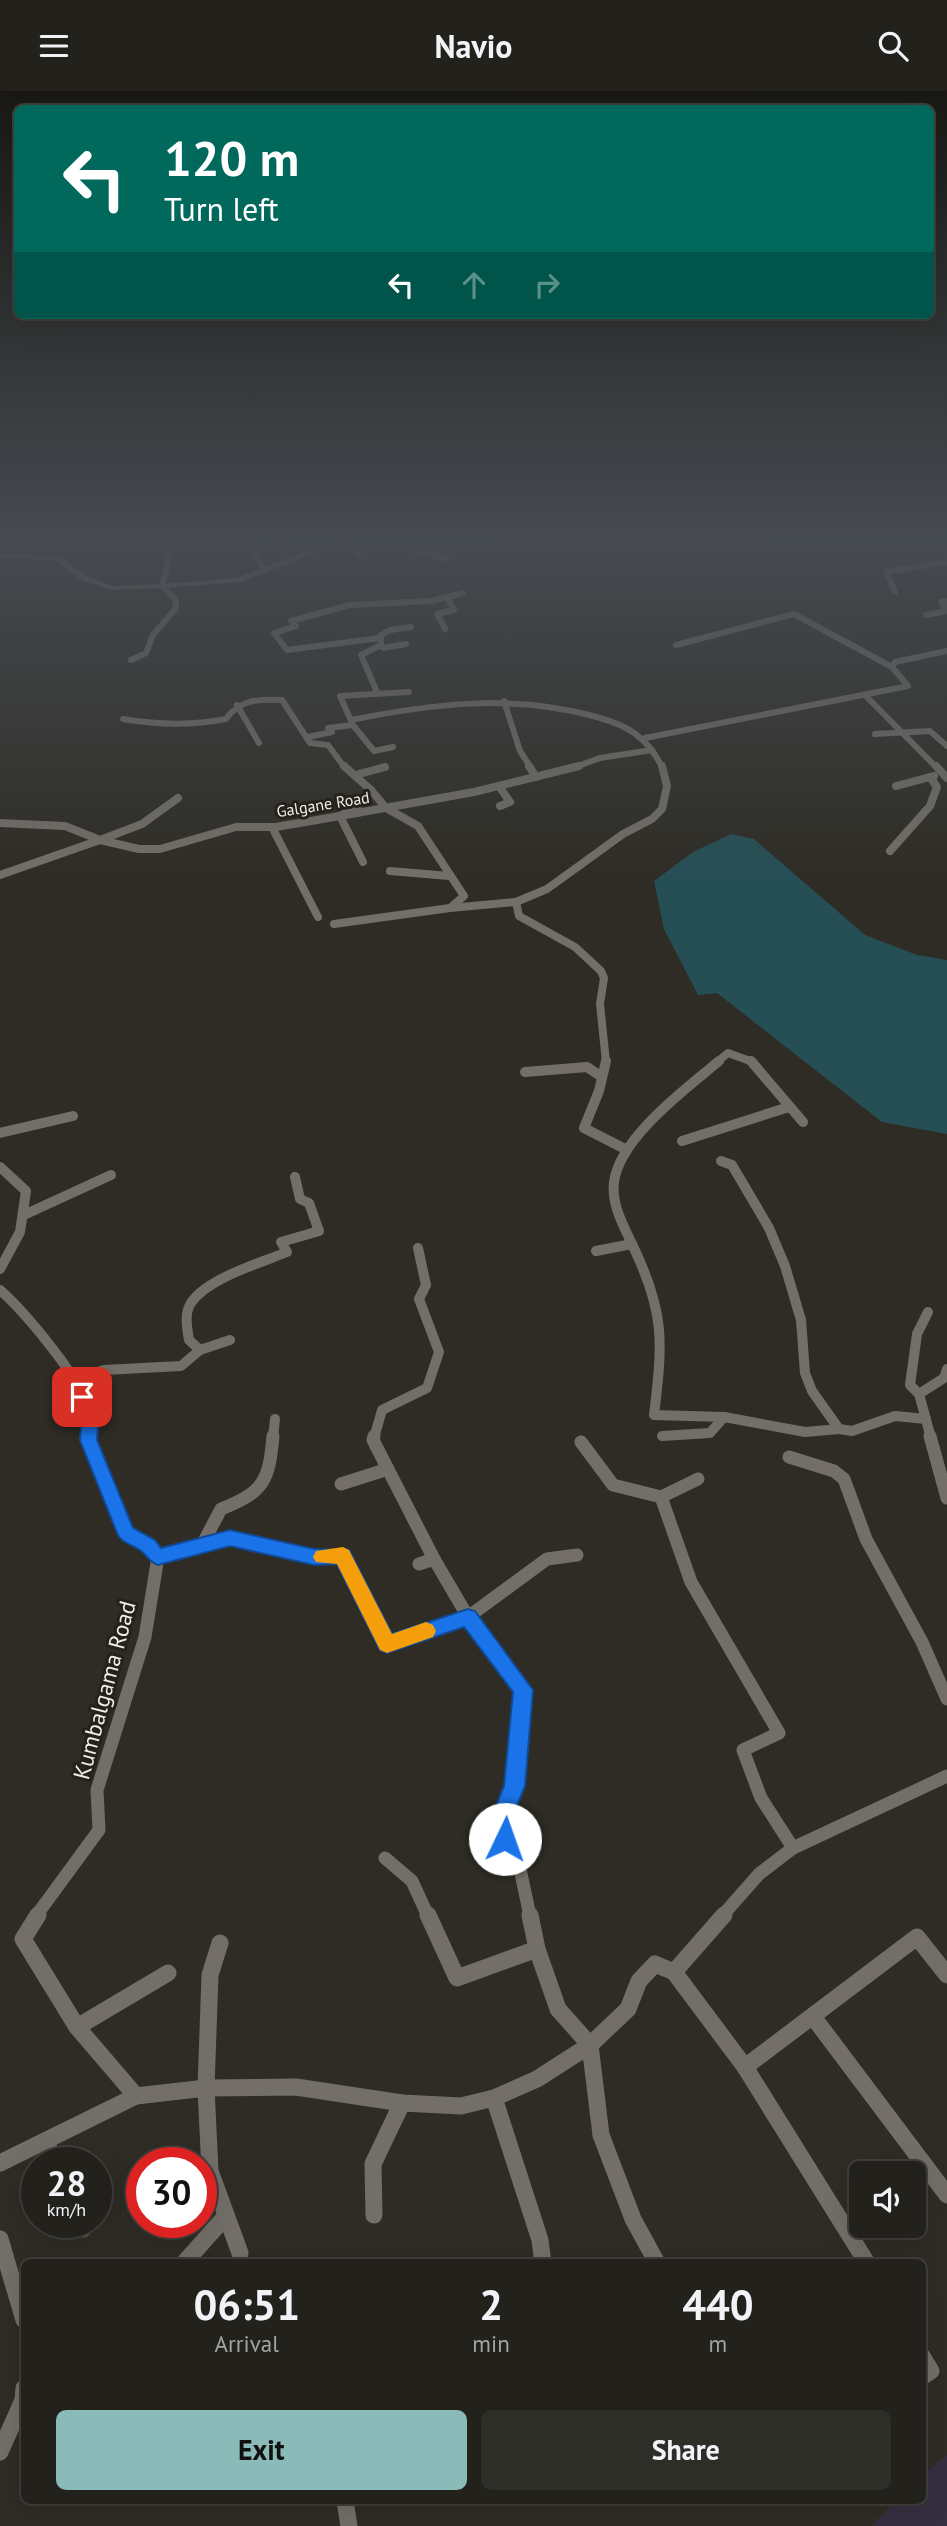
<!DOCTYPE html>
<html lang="en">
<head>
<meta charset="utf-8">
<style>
  body { margin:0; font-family:"PT Sans",sans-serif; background:#2e2e29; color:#f1f3f6; height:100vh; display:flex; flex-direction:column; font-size:26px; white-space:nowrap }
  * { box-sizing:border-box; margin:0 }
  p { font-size:23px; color:#a2a3a3 }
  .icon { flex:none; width:38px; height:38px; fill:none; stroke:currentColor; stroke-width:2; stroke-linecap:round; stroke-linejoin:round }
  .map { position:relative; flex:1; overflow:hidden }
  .panel { position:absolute; left:21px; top:2168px; width:905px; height:245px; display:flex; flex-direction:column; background:#22211c; border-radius:10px; box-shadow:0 7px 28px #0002,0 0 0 2px #3f3e3b }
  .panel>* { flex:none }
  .hud { position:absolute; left:14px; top:14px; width:920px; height:214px; border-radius:10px; box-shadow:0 7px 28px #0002,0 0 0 2px #3f3e3b; background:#00695c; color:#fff; overflow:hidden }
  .tools { position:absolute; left:849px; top:2070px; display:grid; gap:14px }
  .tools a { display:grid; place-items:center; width:77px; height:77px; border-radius:10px; background:#22211c; box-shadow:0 7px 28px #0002,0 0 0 2px #3f3e3b; font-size:35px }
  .speed { position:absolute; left:21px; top:2056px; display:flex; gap:14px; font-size:35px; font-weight:700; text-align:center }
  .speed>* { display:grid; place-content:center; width:91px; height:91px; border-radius:50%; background:#22211c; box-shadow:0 7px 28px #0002,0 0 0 2px #3f3e3b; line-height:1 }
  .speed small { font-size:18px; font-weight:400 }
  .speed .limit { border:10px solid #d22; background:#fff; color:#111 }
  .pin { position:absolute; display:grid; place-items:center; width:60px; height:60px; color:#fff; margin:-30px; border-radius:14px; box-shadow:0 4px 10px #0006 }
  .me { position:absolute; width:77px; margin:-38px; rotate:3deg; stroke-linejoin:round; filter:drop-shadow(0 0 5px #0008) }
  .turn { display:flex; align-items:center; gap:24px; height:147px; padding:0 35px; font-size:32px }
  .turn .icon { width:91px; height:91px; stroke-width:2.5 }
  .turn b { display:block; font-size:49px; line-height:60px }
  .lanes { display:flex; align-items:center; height:66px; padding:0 35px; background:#0003; justify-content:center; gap:35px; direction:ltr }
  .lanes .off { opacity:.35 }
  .eta { display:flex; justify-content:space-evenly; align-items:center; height:119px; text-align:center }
  .eta b { font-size:42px; font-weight:700; line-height:49px }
  .button { display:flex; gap:14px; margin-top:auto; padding:14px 35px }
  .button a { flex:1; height:80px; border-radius:10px; background:#8bbbb9; color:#111; font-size:28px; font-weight:700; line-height:80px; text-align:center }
  .button a+a { background:#2e2e29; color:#f1f3f6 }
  header { display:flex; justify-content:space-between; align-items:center; height:91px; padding:0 35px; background:#22211c; font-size:32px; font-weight:700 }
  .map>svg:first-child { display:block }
</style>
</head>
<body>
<header><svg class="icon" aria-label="menu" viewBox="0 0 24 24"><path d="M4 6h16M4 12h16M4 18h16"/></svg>Navio<svg class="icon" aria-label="search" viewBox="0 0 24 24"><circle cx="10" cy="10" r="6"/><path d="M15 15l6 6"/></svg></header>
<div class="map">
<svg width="947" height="2435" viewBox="0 0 947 2435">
  <rect width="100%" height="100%" fill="#2e2c25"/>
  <polygon fill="#353041" points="947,2364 947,2435 872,2435 895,2410 922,2410 922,2384"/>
  <polygon fill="#264f55" points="731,743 754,748 865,844 917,864 947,869 947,1043 882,1031 717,902 698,904 664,838 654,790 693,761"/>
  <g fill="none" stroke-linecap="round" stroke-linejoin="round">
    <g stroke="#736f68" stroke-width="6">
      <polyline points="195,446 211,446"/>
      <polyline points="248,446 264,479"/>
      <polyline points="314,446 322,454"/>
      <polyline points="344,446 360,463"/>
      <polyline points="389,446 394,454 447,468"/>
      <polyline points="0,449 15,446"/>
      <polyline points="254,456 287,446"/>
      <polyline points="895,501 886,481 947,471"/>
      <polyline points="947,510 941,511 947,518"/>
      <polyline points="926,524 947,520"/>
      <polyline points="445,538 437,523 454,519 447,507"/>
      <polyline points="380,547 287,559 274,542 296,535 291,530 350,514 431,510 463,502"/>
      <polyline points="381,554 383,557 406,553"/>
      <polyline points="676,554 794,523 892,576"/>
      <polyline points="131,569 146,562 153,544 176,517 176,509 162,495 171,460 167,446"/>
      <polyline points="377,601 361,564 381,554 381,544 390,539 411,536"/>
      <polyline points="865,604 937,677"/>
      <polyline points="504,610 520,660 531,677"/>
      <polyline points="237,614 259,652"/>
      <path d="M123,628C159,634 191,635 226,628C240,608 259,608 282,609L310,652L328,654L345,677"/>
      <path d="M351,629C431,613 509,603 589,624C617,631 639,639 655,664"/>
      <polyline points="353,634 374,660 393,656"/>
      <polyline points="875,643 930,640 947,655"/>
      <polyline points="308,646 332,641 328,637 353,634 340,605 409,601"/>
      <polyline points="645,647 908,595 892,576 895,571 947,560"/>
      <polyline points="381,677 385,676"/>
      <polyline points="572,677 600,667 652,659 663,677"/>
    </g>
    <g stroke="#736f68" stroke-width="8">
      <polyline points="344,675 371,699 358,715 340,725 363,771"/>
      <polyline points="529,675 536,686"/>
      <polyline points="936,675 947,687"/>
      <polyline points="359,683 385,676"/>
      <polyline points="499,695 510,711 500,715"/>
      <polyline points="896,695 934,685"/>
      <polyline points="0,732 65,735 100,749 142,733 178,707"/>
      <polyline points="276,736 274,740 318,826"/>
      <polyline points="890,760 930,715 937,696 930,686"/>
      <polyline points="390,780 449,785"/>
      <polyline points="0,784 100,749 139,758 160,758 236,736 276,736 340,725 474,701 579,675"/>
      <polyline points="450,817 516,811"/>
      <polyline points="334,833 450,817 464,805 418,735 386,717 371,699"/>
      <polyline points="606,971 600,913 604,887 601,880 575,856 519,825 516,811 547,798 623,743 652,728 662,718 667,695 662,675"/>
      <polyline points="717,971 728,962 753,971"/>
    </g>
    <g stroke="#736f68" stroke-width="10">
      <polyline points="606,970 599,1000 584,1037 627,1059"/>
      <polyline points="751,970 803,1031"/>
      <polyline points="525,981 587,976 602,986"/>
      <polyline points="0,1042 73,1025"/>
      <polyline points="682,1050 789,1016"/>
      <polyline points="721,1070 732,1074 769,1137 785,1175 801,1229 805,1282 812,1300 839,1338 852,1340 895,1325 926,1328"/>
      <polyline points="0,1076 26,1100 20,1141 0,1178"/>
      <polyline points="26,1123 111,1084"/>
      <path d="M632,1153C623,1134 611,1112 614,1091C620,1046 686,998 719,970"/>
      <path d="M596,1160L632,1153C665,1221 663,1250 654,1324L724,1326L805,1341L839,1338"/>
      <path d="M0,1199C24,1220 87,1294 91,1325C92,1332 90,1340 89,1347"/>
      <polyline points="928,1221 917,1243 910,1294 919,1303 944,1287 947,1278"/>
      <path d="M200,1259L189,1249C187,1237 184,1222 191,1212C207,1187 261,1172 287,1161L281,1151L319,1140L309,1112L300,1108L295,1086"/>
      <polyline points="73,1288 104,1279 181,1275 200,1259 230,1249"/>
      <polyline points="919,1303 931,1347"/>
      <polyline points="662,1345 710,1342 724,1326"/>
      <polyline points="273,1347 275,1328"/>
      <polyline points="374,1347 382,1319 427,1297 439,1261 419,1208 426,1194 418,1157"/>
    </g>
    <g stroke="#736f68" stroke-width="13">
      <polyline points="374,1345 373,1349 434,1468"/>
      <polyline points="930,1345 947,1407"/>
      <polyline points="581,1351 613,1394 661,1406 691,1491 779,1642 743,1659 761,1707 793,1757"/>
      <polyline points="789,1366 834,1380 844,1388 866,1448 922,1551 947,1608"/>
      <polyline points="341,1393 388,1378"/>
      <polyline points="661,1406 698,1388"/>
      <path d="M202,1454L221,1418C264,1401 269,1390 273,1345"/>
      <polyline points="158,1466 230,1447 314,1466 343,1465 387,1553 468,1526 434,1468 419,1473"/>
      <polyline points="385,1767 412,1790 428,1825"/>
      <polyline points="36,1825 99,1739 97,1699 145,1546 158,1466 149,1454 126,1442 89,1345"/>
      <polyline points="530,1825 519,1773 505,1748 502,1727 515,1695 523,1599 468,1526 547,1468 577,1464"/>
      <polyline points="722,1825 759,1783 793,1757 947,1685"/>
    </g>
    <g stroke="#736f68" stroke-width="17">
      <polyline points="38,1824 23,1848 77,1936 136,2005"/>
      <polyline points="428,1824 457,1887 537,1858"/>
      <polyline points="530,1824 537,1858 558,1918 590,1954 601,2044 633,2128 657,2172"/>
      <polyline points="220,1852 210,1884 206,1997 210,2080 240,2162"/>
      <polyline points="674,1881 745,1976 867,2172"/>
      <polyline points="814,1927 947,2104"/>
      <polyline points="77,1936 168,1882"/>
      <polyline points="745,1976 917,1846 947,1884"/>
      <polyline points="494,2007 540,2149 543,2172"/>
      <polyline points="46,2051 56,2072"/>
      <polyline points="0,2072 136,2005 206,1997 296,1996 402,2012 461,2015 494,2007 537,1988 590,1954 628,1918 639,1890 655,1873 674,1881 724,1824"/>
      <polyline points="374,2124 373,2073 402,2012"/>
      <polyline points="81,2132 83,2138"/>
      <polyline points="0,2148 24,2229"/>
      <polyline points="184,2172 225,2126"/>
      <polyline points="922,2265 931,2280 922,2286"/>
      <polyline points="0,2361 23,2309 24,2297"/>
      <polyline points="345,2410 349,2435"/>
    </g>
    <polygon fill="#736f68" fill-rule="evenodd" points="330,446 338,446 315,462 241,491 162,497 111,499 79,488 55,469 0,467 0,463 60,465 85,484 112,495 162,493 237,487 309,458"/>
  </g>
  <linearGradient id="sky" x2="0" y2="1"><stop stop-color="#191814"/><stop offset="0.57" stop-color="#464b51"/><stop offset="1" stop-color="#464b51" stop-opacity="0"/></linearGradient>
  <rect width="947" height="787" fill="url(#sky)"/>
  <path fill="#1a73e8" stroke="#114b97" stroke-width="2" d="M82,1300L88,1302L99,1324L97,1349L133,1437L155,1449L161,1457L230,1439L314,1458L349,1459L392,1543L468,1518L475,1520L533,1599L525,1695L512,1727L515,1748L512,1756L505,1759L497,1756L491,1727L504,1695L513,1601L464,1536L387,1562L380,1559L337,1473L314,1474L230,1455L158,1474C149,1471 147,1464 140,1459C132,1453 121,1452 117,1442L80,1349L82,1324L73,1306Z"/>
  <polygon fill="#f59e0b" points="343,1456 349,1459 392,1543 426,1531 433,1534 436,1540 433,1546 387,1562 380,1559 337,1473 316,1471 313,1466 316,1460"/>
  <g text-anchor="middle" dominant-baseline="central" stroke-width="6" stroke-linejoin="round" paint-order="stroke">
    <g font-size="16" fill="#efeee9" stroke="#25221c">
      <text transform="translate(323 713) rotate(-9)">Galgane Road</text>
    </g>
    <g font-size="23" fill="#efeee9" stroke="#25221c">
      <text transform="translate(104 1599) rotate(-75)">Kumbalgama Road</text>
    </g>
  </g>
</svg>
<div class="tools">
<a><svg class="icon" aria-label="sound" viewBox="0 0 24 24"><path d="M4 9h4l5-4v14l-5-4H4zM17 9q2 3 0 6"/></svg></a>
</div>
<div class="speed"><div>28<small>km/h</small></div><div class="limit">30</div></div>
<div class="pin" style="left:82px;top:1306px;background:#d93025"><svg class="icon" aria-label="arrive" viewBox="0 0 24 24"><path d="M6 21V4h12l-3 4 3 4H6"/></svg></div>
<svg class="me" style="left:505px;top:1748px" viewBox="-20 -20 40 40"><circle r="19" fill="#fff"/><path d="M0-13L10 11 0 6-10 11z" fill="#1a73e8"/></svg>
<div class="hud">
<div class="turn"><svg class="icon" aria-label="left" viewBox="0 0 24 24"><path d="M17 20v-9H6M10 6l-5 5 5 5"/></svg><div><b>120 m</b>Turn left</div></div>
<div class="lanes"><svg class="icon" aria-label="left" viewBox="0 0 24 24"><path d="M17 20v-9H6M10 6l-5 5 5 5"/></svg><svg class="icon off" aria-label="ahead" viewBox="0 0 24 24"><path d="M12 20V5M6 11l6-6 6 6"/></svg><svg class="icon off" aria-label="right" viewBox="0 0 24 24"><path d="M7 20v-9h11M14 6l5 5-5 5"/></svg></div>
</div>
<section class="panel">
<div class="eta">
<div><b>06:51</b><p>Arrival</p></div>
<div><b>2</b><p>min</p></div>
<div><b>440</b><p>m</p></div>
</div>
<div class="button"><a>Exit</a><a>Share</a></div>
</section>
</div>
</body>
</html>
